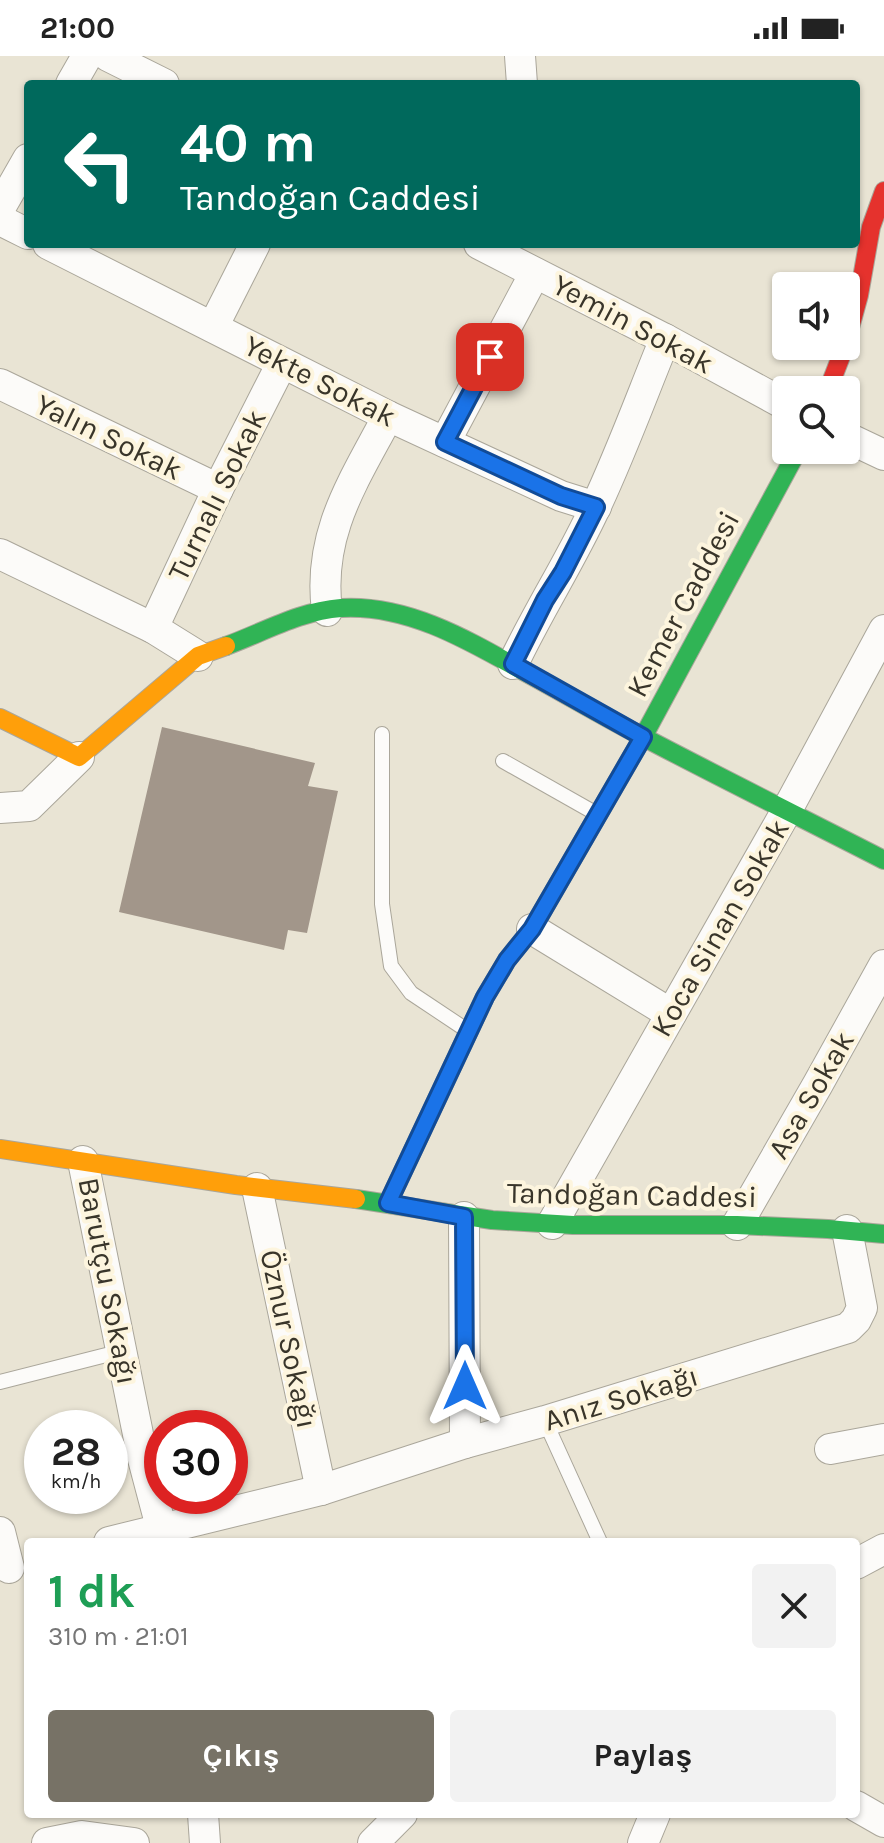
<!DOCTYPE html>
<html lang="tr">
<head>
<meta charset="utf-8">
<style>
  body { margin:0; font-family:Karla,sans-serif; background:#f2f2f2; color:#222; height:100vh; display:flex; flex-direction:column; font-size:30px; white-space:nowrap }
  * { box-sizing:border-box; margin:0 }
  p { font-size:26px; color:#767676 }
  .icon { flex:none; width:44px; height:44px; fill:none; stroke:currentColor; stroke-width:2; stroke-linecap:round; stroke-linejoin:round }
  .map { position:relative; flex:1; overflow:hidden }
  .drawer { position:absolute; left:24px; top:1482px; width:836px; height:280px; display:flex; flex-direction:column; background:#fff; border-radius:8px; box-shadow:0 2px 6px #0004 }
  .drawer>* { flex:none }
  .top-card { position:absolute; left:24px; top:24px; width:836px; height:168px; border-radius:8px; box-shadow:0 2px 6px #0004; background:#00695c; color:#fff; overflow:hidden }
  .fabs { position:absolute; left:772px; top:216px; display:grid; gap:16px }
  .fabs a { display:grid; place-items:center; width:88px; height:88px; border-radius:8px; background:#fff; box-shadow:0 2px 6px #0004; font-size:40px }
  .speed { position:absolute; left:24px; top:1354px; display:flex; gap:16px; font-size:40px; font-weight:700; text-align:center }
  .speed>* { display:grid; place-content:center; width:104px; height:104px; border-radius:50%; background:#fff; box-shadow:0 2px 6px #0004; line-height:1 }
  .speed small { font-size:20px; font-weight:400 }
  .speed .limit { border:12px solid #d22; background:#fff; color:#111 }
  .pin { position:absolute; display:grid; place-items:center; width:68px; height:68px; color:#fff; margin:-34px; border-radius:16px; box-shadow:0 4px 12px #0006 }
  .me { position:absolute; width:88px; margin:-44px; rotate:0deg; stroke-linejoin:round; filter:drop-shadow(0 0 6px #0008) }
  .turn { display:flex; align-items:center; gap:28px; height:168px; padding:0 24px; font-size:36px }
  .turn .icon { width:104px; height:104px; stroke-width:2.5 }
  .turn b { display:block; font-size:56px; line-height:68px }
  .round { display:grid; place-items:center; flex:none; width:84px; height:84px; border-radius:8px; background:#f2f2f2 }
  .headline { display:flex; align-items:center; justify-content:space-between; height:136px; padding:0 24px }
  h1 { font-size:48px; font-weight:700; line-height:60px; color:#1e9e55 }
  .primary-button { display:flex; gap:16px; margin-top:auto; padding:16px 24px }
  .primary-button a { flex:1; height:92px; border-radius:8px; background:#777266; color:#fff; font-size:32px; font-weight:700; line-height:92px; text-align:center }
  .primary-button a+a { background:#f2f2f2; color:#222 }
  .status { display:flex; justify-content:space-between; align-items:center; height:56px; padding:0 40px; background:#fff; direction:ltr }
  .status svg { height:22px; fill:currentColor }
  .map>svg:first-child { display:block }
</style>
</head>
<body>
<div class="status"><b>21:00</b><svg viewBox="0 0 49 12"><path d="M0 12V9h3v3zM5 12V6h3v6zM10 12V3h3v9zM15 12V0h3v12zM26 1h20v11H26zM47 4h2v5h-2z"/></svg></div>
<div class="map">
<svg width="884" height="1787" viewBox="0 0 884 1787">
  <rect width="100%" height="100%" fill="#e9e4d4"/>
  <polygon fill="#a2968a" points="162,671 315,707 308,730 338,735 307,877 288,874 284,894 119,856"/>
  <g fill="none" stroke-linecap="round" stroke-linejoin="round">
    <g stroke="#aaa69a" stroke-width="16">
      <g id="lane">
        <polyline points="382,678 382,848 391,910 411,937 465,973"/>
        <polyline points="503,705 595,757"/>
        <polyline points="0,1326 122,1295"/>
        <polyline points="545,1365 600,1486"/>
      </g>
    </g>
    <g stroke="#aaa69a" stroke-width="32">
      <g id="street">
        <polyline points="108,0 164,28"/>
        <polyline points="520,0 522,28"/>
        <polyline points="71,28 87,0"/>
        <polyline points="0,152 28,103"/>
        <polyline points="0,164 28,178"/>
        <polyline points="48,188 388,360 561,440 596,451"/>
        <polyline points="479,188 665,283 786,349"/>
        <polyline points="213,271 255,188"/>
        <polyline points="0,328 218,433"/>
        <polyline points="846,381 884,399"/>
        <polyline points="445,386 535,217"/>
        <polyline points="0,498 153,572 198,600"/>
        <path d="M327,555C317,477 354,425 388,360"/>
        <polyline points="153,572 218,433 282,307"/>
        <path d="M513,608C538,555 570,506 595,452C621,397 642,339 665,283"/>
        <polyline points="0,752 29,750 79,701"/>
        <polyline points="532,873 671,958"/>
        <polyline points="83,1105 143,1403 165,1486"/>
        <polyline points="257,1132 321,1434"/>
        <polyline points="464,1161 465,1387"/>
        <polyline points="552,1168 787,754 884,574"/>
        <polyline points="737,1169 818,1028 884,909"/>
        <polyline points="830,1393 884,1383"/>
        <polyline points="0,1476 9,1512"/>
        <polyline points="109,1486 321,1434 465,1387 545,1365 848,1272 856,1264 862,1252 847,1174"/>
        <polyline points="856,1508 884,1493"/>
        <polyline points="856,1750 884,1766"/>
        <polyline points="203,1758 205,1787"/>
        <polyline points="47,1787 82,1780 134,1787"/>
        <polyline points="373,1787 402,1758"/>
        <polyline points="643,1787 655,1758"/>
      </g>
    </g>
    <g stroke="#aaa69a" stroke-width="20">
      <g id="fast">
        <path d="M226,590C264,576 300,555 341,552C407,548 468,584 523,615C564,637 604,661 645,682C725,724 804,763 884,804"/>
        <polyline points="356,1143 492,1164 573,1169 737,1169 828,1173 884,1178"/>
        <polyline points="388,1147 485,941 507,904 532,873 643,681 798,394"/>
      </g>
    </g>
    <g stroke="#aaa69a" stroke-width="20">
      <g id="slow">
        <polyline points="0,662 79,701 198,600 226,590"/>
        <polyline points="0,1093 236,1129 356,1143"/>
      </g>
    </g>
    <g stroke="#aaa69a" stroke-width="20">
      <g id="jam">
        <polyline points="846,286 859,239 871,171 884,135"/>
        <polyline points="828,334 845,290"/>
      </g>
    </g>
    <use href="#lane" stroke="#fcfbf9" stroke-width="14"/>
    <use href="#street" stroke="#fcfbf9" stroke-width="30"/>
    <use href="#fast" stroke="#30b455" stroke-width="18"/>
    <use href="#slow" stroke="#ff9f0a" stroke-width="18"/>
    <use href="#jam" stroke="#e5322d" stroke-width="18"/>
  </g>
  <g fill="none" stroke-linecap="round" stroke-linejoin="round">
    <g stroke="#114b97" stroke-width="20">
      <polyline id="route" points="465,1330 464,1161 388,1147 485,941 507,904 532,873 643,681 513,608 545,544 563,516 596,451 561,440 445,386 490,301"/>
    </g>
    <use href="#route" stroke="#1a73e8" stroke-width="14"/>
  </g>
  <g text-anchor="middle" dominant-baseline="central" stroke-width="8" stroke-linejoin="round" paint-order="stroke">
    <g font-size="30" fill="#39352a" stroke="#fdf5de">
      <text transform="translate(633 268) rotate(28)">Yemin Sokak</text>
      <text transform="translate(320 325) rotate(27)">Yekte Sokak</text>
      <text transform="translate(109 381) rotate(26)">Yalın Sokak</text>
      <text transform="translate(217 439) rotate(-64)">Turnalı Sokak</text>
      <text transform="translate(683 548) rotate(-62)">Kemer Caddesi</text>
      <text transform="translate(720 872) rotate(-60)">Koca Sinan Sokak</text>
      <text transform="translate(811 1039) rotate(-60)">Asa Sokak</text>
      <text transform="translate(632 1139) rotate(1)">Tandoğan Caddesi</text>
      <text transform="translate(108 1225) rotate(79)">Barutçu Sokağı</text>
      <text transform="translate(289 1283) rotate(78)">Öznur Sokağı</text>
      <text transform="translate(621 1342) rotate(-17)">Anız Sokağı</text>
    </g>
  </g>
</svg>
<div class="fabs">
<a><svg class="icon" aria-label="sound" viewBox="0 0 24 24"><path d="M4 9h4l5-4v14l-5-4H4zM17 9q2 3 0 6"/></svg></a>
<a><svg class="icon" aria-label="search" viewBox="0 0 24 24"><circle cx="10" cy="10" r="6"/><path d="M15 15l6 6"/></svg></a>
</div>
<div class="speed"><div>28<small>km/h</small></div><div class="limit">30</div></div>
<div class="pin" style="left:490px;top:301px;background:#d93025"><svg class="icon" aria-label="arrive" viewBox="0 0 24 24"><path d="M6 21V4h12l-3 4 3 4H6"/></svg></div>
<svg class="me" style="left:465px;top:1330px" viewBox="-20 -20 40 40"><path d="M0-17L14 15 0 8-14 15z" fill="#1a73e8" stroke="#fff" stroke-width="4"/></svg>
<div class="top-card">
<div class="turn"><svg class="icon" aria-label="left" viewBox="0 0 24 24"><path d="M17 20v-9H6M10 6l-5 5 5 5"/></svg><div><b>40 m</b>Tandoğan Caddesi</div></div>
</div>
<section class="drawer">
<div class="headline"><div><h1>1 dk</h1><p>310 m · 21:01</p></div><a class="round"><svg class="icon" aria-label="close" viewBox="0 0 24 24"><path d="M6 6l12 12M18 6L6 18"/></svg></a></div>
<div class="primary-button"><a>Çıkış</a><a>Paylaş</a></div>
</section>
</div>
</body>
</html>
